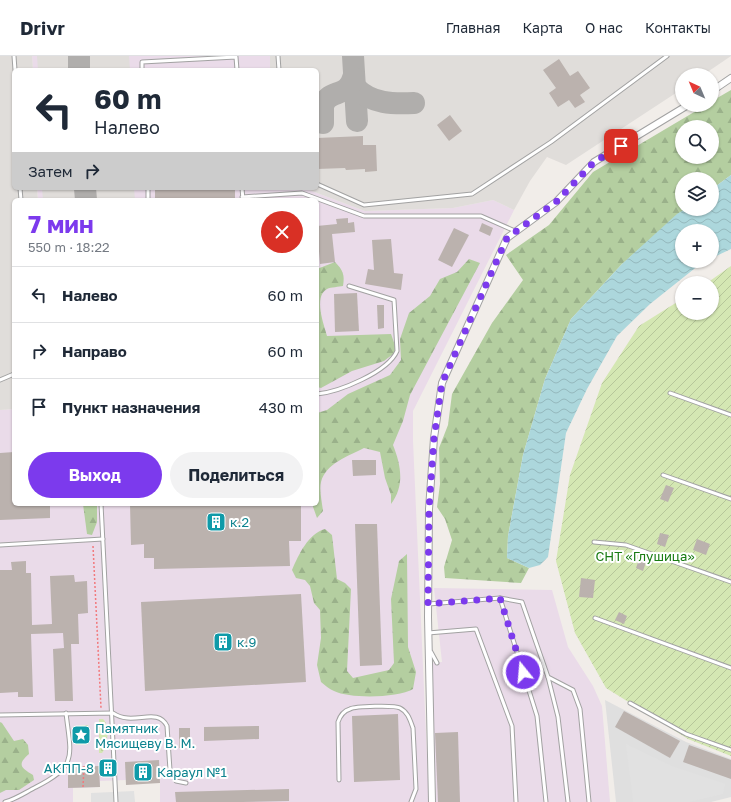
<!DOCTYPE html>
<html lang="ru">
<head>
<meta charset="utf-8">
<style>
  body { margin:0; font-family:"Golos Text",sans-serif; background:#f2f2f3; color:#1f2937; height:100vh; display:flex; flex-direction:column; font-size:15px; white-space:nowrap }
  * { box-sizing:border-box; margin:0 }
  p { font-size:13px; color:#747a83 }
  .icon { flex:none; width:22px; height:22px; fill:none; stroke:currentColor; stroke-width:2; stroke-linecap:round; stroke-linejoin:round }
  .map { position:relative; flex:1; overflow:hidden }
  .drawer { position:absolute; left:12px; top:142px; width:307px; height:308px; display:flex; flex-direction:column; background:#fff; border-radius:6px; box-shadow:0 1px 3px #0004 }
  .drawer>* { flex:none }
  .banner { position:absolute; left:12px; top:12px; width:307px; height:122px; border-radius:6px; box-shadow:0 1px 3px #0004; background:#fff; color:#1f2937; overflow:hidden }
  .needle { width:26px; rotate:316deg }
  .fabs { position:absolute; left:675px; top:12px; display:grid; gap:8px }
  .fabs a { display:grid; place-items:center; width:44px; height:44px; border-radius:50%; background:#fff; box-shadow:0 1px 3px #0004; font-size:20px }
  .pin { position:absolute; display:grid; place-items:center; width:34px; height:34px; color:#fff; margin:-17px; border-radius:8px; box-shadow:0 2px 6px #0006 }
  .me { position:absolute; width:44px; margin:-22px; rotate:343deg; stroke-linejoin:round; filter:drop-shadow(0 0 3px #0008) }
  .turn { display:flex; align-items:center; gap:14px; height:84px; padding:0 16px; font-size:18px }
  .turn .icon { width:52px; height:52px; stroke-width:2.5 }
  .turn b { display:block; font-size:28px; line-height:34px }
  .then { display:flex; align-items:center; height:38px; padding:0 16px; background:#0003; gap:8px; font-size:15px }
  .round { display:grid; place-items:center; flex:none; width:42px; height:42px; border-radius:21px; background:#f2f2f3 }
  .head { display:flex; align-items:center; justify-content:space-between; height:68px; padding:0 16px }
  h1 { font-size:24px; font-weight:700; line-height:30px; color:#7c3aed }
  .primary-button { display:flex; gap:8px; margin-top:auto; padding:8px 16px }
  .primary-button a { flex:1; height:46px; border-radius:24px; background:#7c3aed; color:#fff; font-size:16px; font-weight:700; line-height:46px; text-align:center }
  .primary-button a+a { background:#f2f2f3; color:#1f2937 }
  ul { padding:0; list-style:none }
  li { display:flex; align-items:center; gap:12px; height:56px; padding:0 16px; border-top:1px solid #e0e1e3 }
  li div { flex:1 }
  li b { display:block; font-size:15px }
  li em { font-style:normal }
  header { display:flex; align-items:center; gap:24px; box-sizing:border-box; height:56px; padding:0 20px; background:#fff; border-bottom:1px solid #e0e1e3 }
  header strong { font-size:19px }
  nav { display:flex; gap:22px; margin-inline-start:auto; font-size:14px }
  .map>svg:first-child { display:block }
</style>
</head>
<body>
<header>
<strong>Drivr</strong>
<nav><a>Главная</a><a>Карта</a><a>О нас</a><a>Контакты</a></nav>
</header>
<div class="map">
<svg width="731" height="746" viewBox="0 0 731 746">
  <defs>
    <pattern id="grass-dots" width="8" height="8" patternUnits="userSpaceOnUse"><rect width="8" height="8" fill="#d4e7b3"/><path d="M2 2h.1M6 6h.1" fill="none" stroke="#b6c69a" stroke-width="1.8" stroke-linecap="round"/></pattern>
    <pattern id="forest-firs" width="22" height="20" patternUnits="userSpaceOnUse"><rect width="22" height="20" fill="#b4cea0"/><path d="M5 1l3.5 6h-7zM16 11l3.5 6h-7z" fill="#9ab18a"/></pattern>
    <pattern id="garden-furrows" width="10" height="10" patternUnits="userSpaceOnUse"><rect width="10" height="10" fill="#d4e7b3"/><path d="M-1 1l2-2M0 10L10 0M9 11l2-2" fill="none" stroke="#b6c69a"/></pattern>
    <pattern id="water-waves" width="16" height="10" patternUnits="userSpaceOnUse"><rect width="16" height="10" fill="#acd7dc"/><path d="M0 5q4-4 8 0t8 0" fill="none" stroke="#94b8bc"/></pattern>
  </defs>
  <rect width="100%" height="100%" fill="#f1ede9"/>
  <polygon fill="#dfdfdf" points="605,644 686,686 731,703 731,741 711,746 616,746"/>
  <g fill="#eadbe9">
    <polygon points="32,0 270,0 270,14 33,14"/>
    <polygon points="37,132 304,132 365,155 453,152 493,144 514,154 413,355 413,385 429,746 160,746 160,727 126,724 100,725 100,731 73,732 73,746 0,746 0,354 14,353 14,448 317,448 317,144 38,144"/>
    <polygon points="434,532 552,534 568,591 593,630 602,650 610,746 436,746 431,607 442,606"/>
  </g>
  <g fill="#e0ddda">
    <polygon points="0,0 32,0 33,14 14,14 14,132 37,132 38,144 14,144 14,353 0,354"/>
    <polygon points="37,0 129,0 130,14 38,14"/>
    <polygon points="270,0 731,0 703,19 682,19 682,33 566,109 547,101 530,125 514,154 493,144 453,152 365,155 304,132 317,132 317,14 270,14"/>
    <polygon points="42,132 134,132 135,144 43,144"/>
  </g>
  <g fill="url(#grass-dots)">
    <path d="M99,663H103C110,669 108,690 102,697H99Z"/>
    <polygon points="88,669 89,688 76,689 75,670"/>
  </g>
  <g fill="url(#forest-firs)" fill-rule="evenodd">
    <path d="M731,34V119L712,133V123H682V153H685L622,208L571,263L545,323L523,399L508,480L507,502L529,512L521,527L445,522L444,511L452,484L445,463L437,451L440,428L439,392L448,369L452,338L492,267L523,224L506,199L549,169L593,116L706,49H712V45ZM682,71H712V101H682Z"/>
    <path d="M469,203L480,207L410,339L403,365L393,389C401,409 405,430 391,448V439L385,422L380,396L364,392C349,400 326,407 321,426C319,434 322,446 323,455L317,462L312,448H317V357L327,354L348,338L390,319L401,304L400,283L409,257L430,240L440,223L457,216Z"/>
    <path d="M335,206C343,214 345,219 343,230C339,231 331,231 327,233C313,241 324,268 327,280L391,278L397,295L384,305L352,315L321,332L317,331V213Z"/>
    <polygon points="83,448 97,448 97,466 92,479 87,478"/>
    <path d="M325,473L332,479L337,523L345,527L351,533L347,615L353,622L389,614L394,607L391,543L399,505L407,498L408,591L416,616L413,633C398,642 350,643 334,635C329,633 325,629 321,626L317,609L321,582L320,554L314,547L310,530L305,524L296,522L292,514C299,498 308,478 325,473Z"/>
    <path d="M0,666L2,667L14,685L23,683L28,689L29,698C16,709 22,712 33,719L34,724L19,734H6L0,737Z"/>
  </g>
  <polygon fill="url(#garden-furrows)" points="731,210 731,700 688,683 606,632 575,577 556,505 570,419 602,327 639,270 682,243 682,257 712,257 712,227 707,227"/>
  <g fill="#e1e1e1">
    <polygon points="626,688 674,711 725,728 723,738 689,746 633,746"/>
    <polygon points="134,735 135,746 91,746 91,737"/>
  </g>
  <polygon fill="url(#water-waves)" points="731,119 731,193 712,202 712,175 682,175 682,205 704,205 650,248 617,280 587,333 566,377 548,501 540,509 529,512 507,502 508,480 523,399 545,323 571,263 622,208 677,158 685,153 712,153 712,133"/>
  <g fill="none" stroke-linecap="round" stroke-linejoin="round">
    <g stroke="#b0aeac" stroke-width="22">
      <polyline points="79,0 79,14"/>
      <polyline points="353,0 357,65"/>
      <path d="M356,32C372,48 393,48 414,47"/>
      <path d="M323,67C323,62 323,56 323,51C326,33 348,42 353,22"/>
      <polyline points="85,132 86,144"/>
    </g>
  </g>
  <g fill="#bbb2ae">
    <polygon points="559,3 570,20 578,15 590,32 580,39 585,46 575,52 569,44 558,51 549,37 556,32 543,14"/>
    <polygon points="450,59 462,75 449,85 437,69"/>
    <polygon points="363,80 363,89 376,89 377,115 365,116 365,113 346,114 345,112 317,113 317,82"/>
    <rect x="155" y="132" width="80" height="12"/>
    <polygon points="348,162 348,167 354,166 355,176 332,178 335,206 320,208 317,170 337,168 336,163"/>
    <polygon points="482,167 493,172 490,180 479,175"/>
    <polygon points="454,172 469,179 452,211 438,204"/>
    <polygon points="391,183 394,217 403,218 401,234 365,228 368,213 374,214 372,184"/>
    <polygon points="357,237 359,275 335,276 334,238"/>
    <polygon points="377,249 384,249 384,272 378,273"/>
    <polygon points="14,396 14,448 50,448 50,462 0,464 0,397"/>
    <polygon points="352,404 376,404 376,419 353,420"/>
    <polygon points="666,429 674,432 668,446 660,443"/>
    <polygon points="130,448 301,448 301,485 289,485 290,510 154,513 154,502 144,502 144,488 131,489"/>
    <polygon points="355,468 377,468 382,609 360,610"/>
    <polygon points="660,477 669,479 665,491 657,488"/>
    <polygon points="697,483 710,488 706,499 693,494"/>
    <polygon points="641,498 648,500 643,515 636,512"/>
    <polygon points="26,505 26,517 31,517 32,569 52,568 50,520 74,519 75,526 87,525 88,557 78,558 79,588 71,588 73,645 55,645 53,593 64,592 63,577 31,578 33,641 18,641 18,636 0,637 0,514 12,514 11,506"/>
    <polygon points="581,522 595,524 593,542 579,541"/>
    <polygon points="301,538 306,626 145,635 141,546"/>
    <polygon points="619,556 627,560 624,568 615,564"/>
    <polygon points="624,655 680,685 670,702 615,671"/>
    <polygon points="398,658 400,724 354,726 352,660"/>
    <polygon points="259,670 259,683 204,685 204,671"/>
    <rect x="179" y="672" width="11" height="20"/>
    <polygon points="458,676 460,746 438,746 435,677"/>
    <polygon points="689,689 731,704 731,723 683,706"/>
    <polygon points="159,704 160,727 126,729 125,706"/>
    <polygon points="99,710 100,731 68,732 68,711"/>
    <polygon points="289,733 289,745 242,746 176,746 175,736"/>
  </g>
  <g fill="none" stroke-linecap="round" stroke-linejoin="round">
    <g stroke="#a2a2a2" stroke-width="5">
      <g id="service">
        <polyline points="14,0 15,14"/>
        <polyline points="278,0 279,14"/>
        <polyline points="142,14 142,6 236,1 237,14"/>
        <polyline points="317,128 364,149 472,138 551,86 667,0"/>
        <polyline points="20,132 21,144"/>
        <polyline points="148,132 148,144"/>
        <polyline points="242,132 243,144"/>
        <polyline points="242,141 302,137 364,160 481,160 515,175"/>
        <polyline points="0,324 14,318"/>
        <polyline points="670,337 731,359"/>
        <path d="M317,338C339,336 388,316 397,295L394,244L349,230"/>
        <polyline points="663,419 731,443"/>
        <polyline points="101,448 116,746"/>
        <polyline points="594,486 626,489 731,526"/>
        <polyline points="0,489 103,483"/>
        <polyline points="500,542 522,546 548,621 573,634 580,653 589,746"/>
        <polyline points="429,548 500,542 537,660 546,746"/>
        <polyline points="595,562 731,612"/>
        <polyline points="428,577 476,573 512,670 516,746"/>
        <polyline points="431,596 437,607"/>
        <polyline points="548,621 558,661 568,746"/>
        <polyline points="630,647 686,678 731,694"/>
        <path d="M0,659L113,657C133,671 157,650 167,670L170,714L176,725L186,727"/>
        <path d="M339,724L338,666C340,660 343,655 350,653C355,650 395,649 400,652C408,656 410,664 413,672L416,733L411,746"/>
        <path d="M5,746C16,743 26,736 36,731C78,710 71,700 66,657"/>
      </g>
    </g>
    <g stroke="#a2a2a2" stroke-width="8">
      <g id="minor">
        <polyline points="712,35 731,22"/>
        <polyline points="432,746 428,561 429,453 434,382 442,327 507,182 556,146 594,106 688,49"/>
      </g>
    </g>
    <g stroke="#f2797d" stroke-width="1.5" stroke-dasharray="2 2" stroke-linecap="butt">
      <polyline points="93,490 101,652"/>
      <polyline points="83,731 84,710"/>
    </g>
    <use href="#service" stroke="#fff" stroke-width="3"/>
    <use href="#minor" stroke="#fff" stroke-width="6"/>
  </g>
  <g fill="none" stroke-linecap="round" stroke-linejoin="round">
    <polyline stroke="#7c3aed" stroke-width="7" stroke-dasharray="0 12.6" points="523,616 500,542 428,548 429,453 434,382 442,327 507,182 556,146 594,106 621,90"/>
  </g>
  <defs>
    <g id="building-square" transform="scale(1)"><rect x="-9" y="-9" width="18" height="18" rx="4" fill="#0f9aa8" stroke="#fff"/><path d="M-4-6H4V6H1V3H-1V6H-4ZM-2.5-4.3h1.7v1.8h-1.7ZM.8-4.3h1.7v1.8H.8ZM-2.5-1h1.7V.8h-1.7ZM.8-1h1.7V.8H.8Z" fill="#fff"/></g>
    <g id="sight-square" transform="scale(1)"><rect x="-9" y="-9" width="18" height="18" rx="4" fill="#0f9aa8" stroke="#fff"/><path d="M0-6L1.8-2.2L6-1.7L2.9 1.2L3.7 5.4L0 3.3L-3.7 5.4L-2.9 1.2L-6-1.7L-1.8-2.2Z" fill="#fff"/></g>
  </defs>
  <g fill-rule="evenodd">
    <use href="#building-square" x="216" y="466"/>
    <use href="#building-square" x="223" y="586"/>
    <use href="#sight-square" x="81" y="679"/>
    <use href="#building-square" x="108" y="712"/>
    <use href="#building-square" x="143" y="716"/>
  </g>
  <g text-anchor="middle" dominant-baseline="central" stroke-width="4" stroke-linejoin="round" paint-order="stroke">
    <g font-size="13" fill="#0d838f" stroke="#fff" text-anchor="start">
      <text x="230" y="466">к.2</text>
      <text x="237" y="586">к.9</text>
      <text x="95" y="672">Памятник<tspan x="95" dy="15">Мясищеву В. М.</tspan></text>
      <text x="94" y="712" text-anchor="end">АКПП-8</text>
      <text x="157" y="716">Караул №1</text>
    </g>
    <g font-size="13" fill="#197c13" stroke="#fff">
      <text x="645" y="500">СНТ «Глушица»</text>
    </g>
  </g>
</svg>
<div class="fabs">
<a><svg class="needle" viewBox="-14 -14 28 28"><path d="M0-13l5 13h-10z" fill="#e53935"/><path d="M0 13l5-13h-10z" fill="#747a83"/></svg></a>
<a><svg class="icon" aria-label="search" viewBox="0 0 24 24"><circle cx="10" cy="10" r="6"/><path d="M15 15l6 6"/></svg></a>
<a><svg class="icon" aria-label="layers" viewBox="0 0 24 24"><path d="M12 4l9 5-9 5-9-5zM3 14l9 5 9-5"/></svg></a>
<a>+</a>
<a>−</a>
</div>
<div class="pin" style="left:621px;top:90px;background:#d93025"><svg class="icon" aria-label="arrive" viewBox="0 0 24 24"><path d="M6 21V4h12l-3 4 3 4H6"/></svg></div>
<svg class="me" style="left:523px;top:616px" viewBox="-20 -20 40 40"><circle r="17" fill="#7c3aed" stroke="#fff" stroke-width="3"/><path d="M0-11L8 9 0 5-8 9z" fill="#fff"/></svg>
<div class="banner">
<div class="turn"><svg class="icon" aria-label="left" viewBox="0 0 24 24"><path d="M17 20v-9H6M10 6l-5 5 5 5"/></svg><div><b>60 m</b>Налево</div></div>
<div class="then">Затем<svg class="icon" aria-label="right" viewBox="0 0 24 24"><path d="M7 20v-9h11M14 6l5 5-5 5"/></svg></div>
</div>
<section class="drawer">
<div class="head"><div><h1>7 мин</h1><p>550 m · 18:22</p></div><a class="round" style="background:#d93025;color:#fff"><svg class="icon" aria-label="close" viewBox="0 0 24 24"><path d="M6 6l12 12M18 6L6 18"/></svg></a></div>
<ul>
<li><svg class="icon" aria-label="left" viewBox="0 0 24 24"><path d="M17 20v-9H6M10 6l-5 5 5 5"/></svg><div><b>Налево</b></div><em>60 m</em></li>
<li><svg class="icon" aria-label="right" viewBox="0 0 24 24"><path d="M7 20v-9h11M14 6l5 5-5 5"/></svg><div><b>Направо</b></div><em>60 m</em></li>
<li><svg class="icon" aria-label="arrive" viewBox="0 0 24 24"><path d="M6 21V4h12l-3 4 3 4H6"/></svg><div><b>Пункт назначения</b></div><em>430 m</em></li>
</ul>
<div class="primary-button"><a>Выход</a><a>Поделиться</a></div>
</section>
</div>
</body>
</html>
